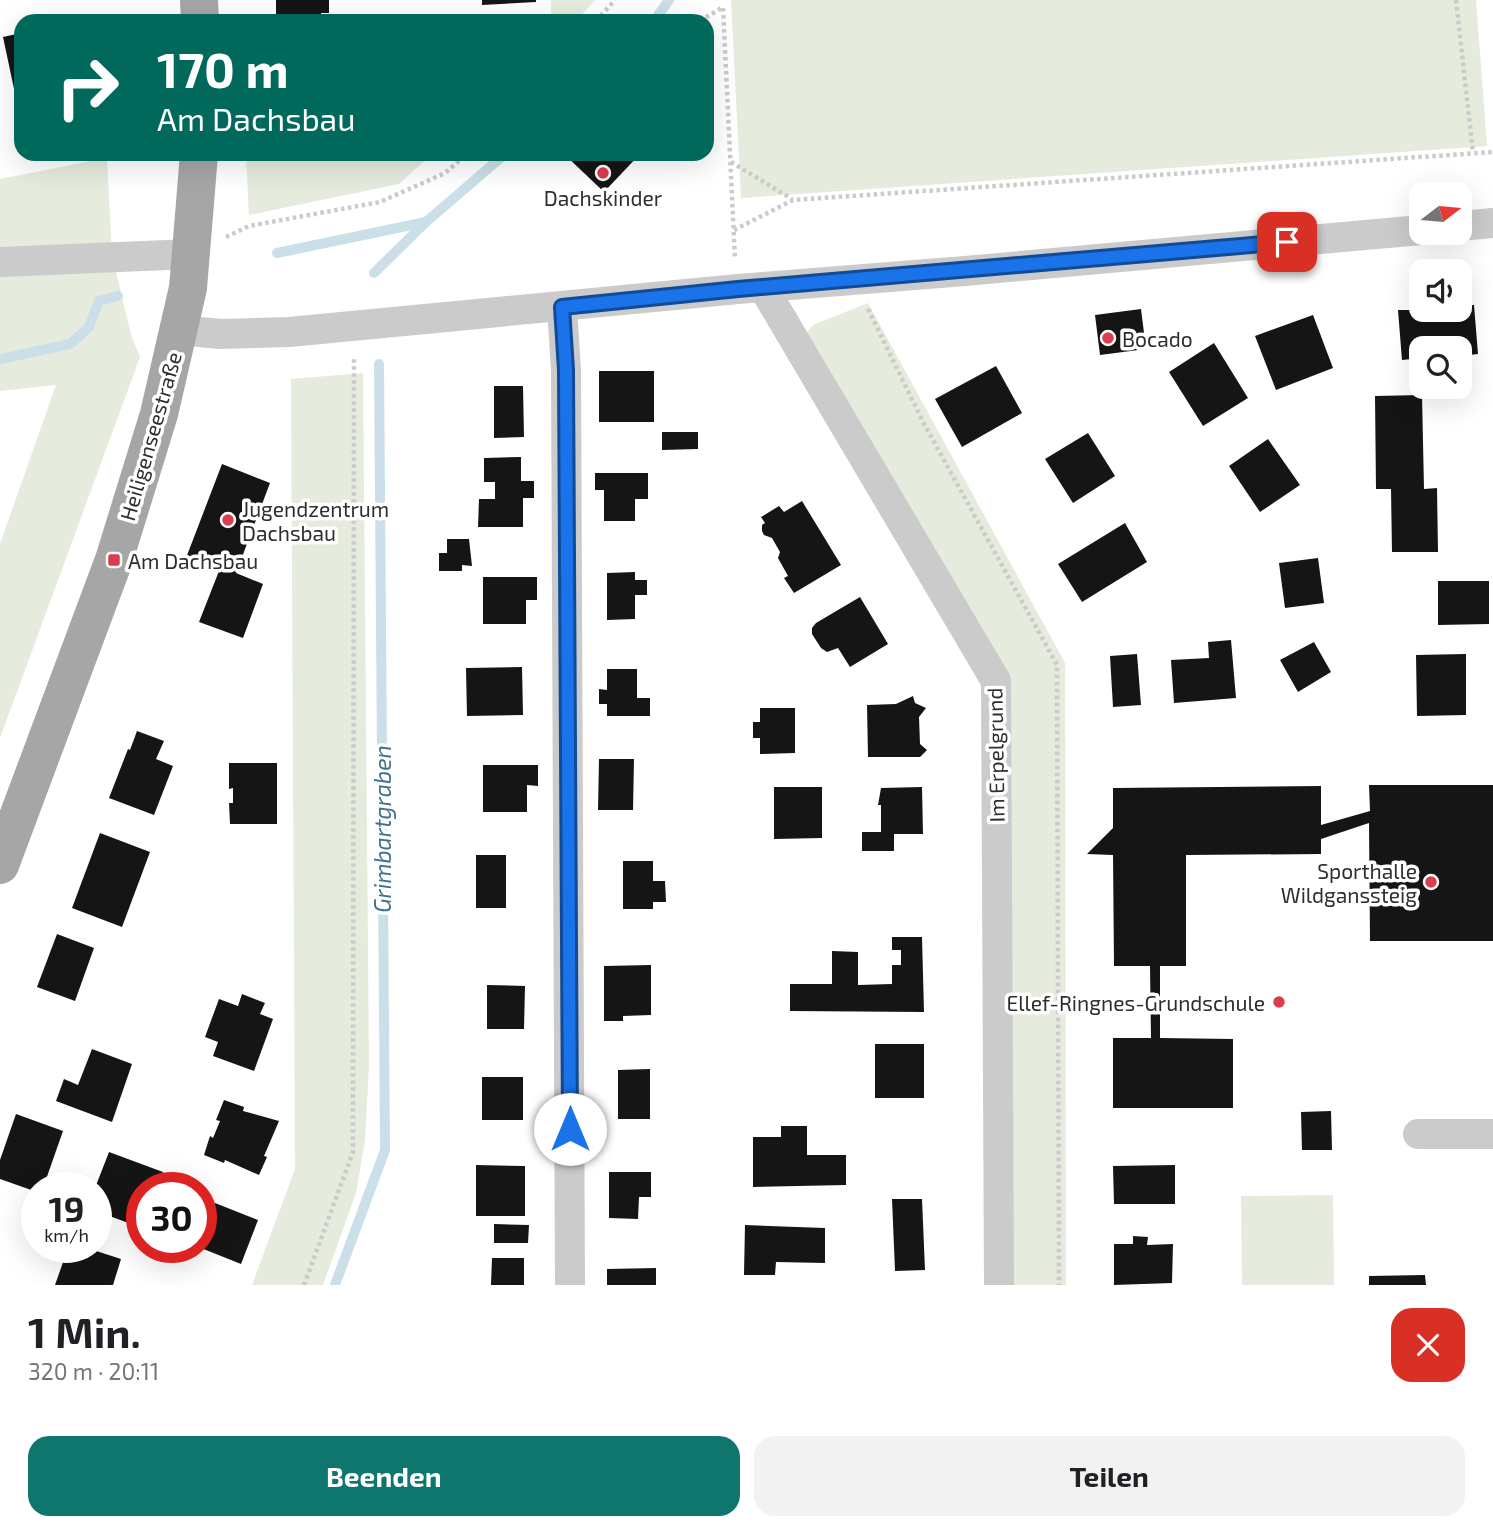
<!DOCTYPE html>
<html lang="de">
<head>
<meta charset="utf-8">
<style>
  body { margin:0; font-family:"Exo 2",sans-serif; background:#f2f2f2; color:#202124; height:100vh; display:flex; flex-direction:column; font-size:26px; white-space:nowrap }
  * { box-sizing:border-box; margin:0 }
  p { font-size:23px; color:#757577 }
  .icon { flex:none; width:38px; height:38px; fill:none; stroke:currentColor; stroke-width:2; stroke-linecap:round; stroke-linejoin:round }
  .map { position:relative; height:1285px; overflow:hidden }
  .details { display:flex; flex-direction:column; background:#fff; flex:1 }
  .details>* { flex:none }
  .guide { position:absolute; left:14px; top:14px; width:700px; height:147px; border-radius:21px; box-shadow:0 7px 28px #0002; background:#00695c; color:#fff; overflow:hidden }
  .needle { width:46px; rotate:74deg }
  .tools { position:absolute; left:1409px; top:182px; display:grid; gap:14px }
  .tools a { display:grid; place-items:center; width:63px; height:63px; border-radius:14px; background:#fff; box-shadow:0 7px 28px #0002; font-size:35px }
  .speed { position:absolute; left:21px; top:1172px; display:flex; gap:14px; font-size:35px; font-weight:700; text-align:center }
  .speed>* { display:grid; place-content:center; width:91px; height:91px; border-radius:50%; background:#fff; box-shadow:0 7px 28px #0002; line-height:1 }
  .speed small { font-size:18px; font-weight:400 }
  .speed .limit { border:10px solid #d22; background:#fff; color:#111 }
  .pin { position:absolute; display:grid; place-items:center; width:60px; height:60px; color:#fff; margin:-30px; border-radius:14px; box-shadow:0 4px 10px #0006 }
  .me { position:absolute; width:77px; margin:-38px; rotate:0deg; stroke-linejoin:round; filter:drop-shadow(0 0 5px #0008) }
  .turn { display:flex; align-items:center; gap:24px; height:147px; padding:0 28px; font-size:32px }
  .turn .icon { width:91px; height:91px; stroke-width:2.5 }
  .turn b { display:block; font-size:49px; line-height:60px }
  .round { display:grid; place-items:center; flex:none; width:74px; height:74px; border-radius:21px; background:#f2f2f2 }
  .overview { display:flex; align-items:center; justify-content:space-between; height:119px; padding:0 28px }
  h1 { font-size:42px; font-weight:700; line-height:52px }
  .button { display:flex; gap:14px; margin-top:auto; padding:14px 28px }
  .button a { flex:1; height:80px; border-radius:21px; background:#0f766e; color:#fff; font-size:28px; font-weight:700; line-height:80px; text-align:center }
  .button a+a { background:#f2f2f2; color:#202124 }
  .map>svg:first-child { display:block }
</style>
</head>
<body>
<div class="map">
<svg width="1493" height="1285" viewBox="0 0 1493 1285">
  <rect width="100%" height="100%" fill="#fff"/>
  <g fill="#e5ebdd">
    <polygon points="551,0 595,0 576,21 534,21 551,18"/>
    <polygon points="731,0 1476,0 1487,146 741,198"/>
    <polygon points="246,154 432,154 399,184 249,215"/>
    <polygon points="107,158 112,256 132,338 140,357 0,738 0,544 56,385 0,391 0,179"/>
    <polygon points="868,303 1065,663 1066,1285 1008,1285 1007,726 804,336 813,325"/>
    <polygon points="363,373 369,1066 365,1140 356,1193 323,1285 252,1285 295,1169 291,379"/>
    <polygon points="1333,1195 1334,1285 1242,1285 1241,1196"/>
  </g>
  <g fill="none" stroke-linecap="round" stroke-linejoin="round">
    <g stroke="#cbdfe9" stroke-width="10">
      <polyline points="654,21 669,0"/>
      <polyline points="277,253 426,222 505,154"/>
      <polyline points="374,273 426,222"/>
      <polyline points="0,359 70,344 89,327 99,301 118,296"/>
      <polyline points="335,1285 385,1150 379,364"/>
    </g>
  </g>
  <g fill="#151515">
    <polygon points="276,0 329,0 329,13 321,13 321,21 276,21"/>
    <polygon points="482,0 536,0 536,2 482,5"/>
    <polygon points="21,33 21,117 20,117 3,37"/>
    <polygon points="564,154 640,154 604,192"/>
    <polygon points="1474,305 1478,354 1460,356 1460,348 1421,348 1421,358 1402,360 1398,310 1460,310 1460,306"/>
    <polygon points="1141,309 1146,349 1100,355 1095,315"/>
    <polygon points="1313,315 1333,368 1276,390 1255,336"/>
    <polygon points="1214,343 1248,398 1203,426 1169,372"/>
    <polygon points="996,366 1022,413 962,447 935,399"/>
    <rect x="599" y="371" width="55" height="51"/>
    <polygon points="494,386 523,386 524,437 494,438"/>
    <polygon points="1422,395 1424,489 1437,488 1438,552 1392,552 1391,489 1376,489 1375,396"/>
    <polygon points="662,432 698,432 698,449 662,450"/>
    <polygon points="1088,433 1115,476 1073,503 1045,459"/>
    <polygon points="1268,439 1300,485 1260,512 1229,466"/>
    <polygon points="521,457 521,481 534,481 534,498 523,498 523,527 478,527 479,499 495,499 495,482 484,482 484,458"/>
    <polygon points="222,464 270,483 236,573 263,584 243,638 199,622 219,571 186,558"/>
    <polygon points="595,473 648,473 648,499 635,499 635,521 604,521 604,490 595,490"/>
    <polygon points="802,501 841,565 794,593 784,578 788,576 778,558 780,552 772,538 764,535 762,531 762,525 765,523 761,517 779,506 784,512"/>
    <polygon points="1125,523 1147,562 1082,602 1058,564"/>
    <polygon points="447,539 469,539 472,566 462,565 462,571 439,571 439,553 447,553"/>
    <polygon points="1318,558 1324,603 1285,608 1279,563"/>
    <polygon points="635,572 635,580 647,580 647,595 635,595 635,619 607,620 607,573"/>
    <polygon points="483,577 537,577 537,600 526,600 526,624 483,624"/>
    <polygon points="1438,581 1489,581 1489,624 1438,625"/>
    <polygon points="860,597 888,644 850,667 838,648 827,652 821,648 812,634 812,628 816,623"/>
    <polygon points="1231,640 1236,698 1174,703 1171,660 1209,658 1208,642"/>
    <polygon points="1314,642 1331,672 1298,692 1280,660"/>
    <polygon points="1137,654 1141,705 1113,707 1110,656"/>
    <polygon points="1466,654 1466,715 1417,716 1416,655"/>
    <polygon points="522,667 523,715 467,716 466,668"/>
    <polygon points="607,669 637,669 637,698 650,698 650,716 607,716 607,704 599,704 599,689 607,690"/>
    <polygon points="913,696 915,703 926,708 919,717 920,744 927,750 920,757 868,757 867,705 896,704"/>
    <polygon points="760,708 795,708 795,753 760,754 760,738 753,738 753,722 760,722"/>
    <polygon points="137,731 164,741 156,759 173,766 154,815 109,798 128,749 130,750"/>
    <polygon points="599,759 634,759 633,810 598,810"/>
    <polygon points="229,763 277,763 277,824 230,824 229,803 233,803 233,788 229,789"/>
    <polygon points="483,765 538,765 538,786 527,785 527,812 483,812"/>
    <polygon points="1369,785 1493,785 1493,941 1370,941 1369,823 1321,839 1321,854 1186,855 1186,966 1160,966 1160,1038 1233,1039 1233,1108 1113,1108 1113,1038 1151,1038 1150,966 1114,966 1113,855 1087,854 1113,828 1113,788 1321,786 1321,825 1370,811"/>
    <polygon points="774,787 822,787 822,838 774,839"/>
    <polygon points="922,787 923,834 894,834 894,851 862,851 862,832 881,832 881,805 878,805 881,788"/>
    <polygon points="100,833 150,852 122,927 72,908"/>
    <rect x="476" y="855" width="30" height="53"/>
    <polygon points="623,861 653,861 653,881 665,881 666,902 653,902 653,909 623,909"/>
    <polygon points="57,934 94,948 75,1001 37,987"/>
    <polygon points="892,937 922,937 924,1012 790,1011 790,984 832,984 832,951 858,952 858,985 892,984 892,965 901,965 901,950 892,950"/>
    <polygon points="651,965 651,1015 623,1016 623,1021 604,1021 604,966"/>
    <polygon points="487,985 525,986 524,1029 487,1029"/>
    <polygon points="242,994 265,1003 260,1014 273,1019 254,1071 213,1056 218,1042 205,1037 219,999 238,1006"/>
    <rect x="875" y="1044" width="49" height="54"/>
    <polygon points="92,1049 132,1064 112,1122 56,1101 64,1079 78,1085"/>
    <polygon points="650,1069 650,1119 618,1119 618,1070"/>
    <rect x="482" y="1077" width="41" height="43"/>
    <polygon points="224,1100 244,1107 243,1111 279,1121 264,1156 267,1157 259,1175 225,1160 224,1163 204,1155 210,1136 213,1138 220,1121 216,1120"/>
    <polygon points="1331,1111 1332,1150 1302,1150 1301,1112"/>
    <polygon points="16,1114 63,1131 43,1188 37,1188 37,1192 0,1179 0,1160"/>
    <polygon points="781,1126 807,1126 807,1155 846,1155 846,1185 753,1187 753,1137 781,1137"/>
    <polygon points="109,1152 163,1172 157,1188 142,1188 142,1228 96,1211 95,1188"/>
    <polygon points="476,1165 525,1166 525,1216 476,1216"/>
    <polygon points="1175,1165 1175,1204 1114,1204 1113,1166"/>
    <polygon points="609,1172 651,1172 651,1197 639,1197 638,1219 609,1218"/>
    <polygon points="892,1199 922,1199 925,1270 895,1271"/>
    <polygon points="215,1203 258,1220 241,1264 201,1248 201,1238"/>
    <polygon points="494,1224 529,1225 528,1243 494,1243"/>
    <polygon points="745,1225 825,1228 825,1263 776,1262 775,1275 744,1275"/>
    <polygon points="1133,1236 1148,1237 1147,1245 1173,1244 1172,1283 1114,1285 1114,1244 1133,1244"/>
    <polygon points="68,1248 87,1248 121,1259 113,1285 55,1285"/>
    <polygon points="492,1258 524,1258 524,1285 491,1285"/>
    <polygon points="656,1268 656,1285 607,1285 607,1269"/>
    <polygon points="1425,1275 1426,1285 1369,1285 1369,1276"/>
  </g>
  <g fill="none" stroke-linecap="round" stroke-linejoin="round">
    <g stroke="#cbcbcb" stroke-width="4.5" stroke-dasharray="3.5 3.5" stroke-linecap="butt">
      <polyline points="1456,0 1473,153"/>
      <polyline points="596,21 615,0"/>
      <polyline points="700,21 723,7 735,259"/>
      <polyline points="731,162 792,199"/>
      <polyline points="734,230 793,200 1493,152"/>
      <polyline points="226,237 249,226 380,202 445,173 467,154"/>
      <polyline points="868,309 923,422 1057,665 1059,1285"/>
      <polyline points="304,1285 353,1152 354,356"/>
    </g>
    <g stroke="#cbcbcb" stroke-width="30">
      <polyline points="1460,226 1493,223"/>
      <polyline points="0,262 191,254"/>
      <polyline points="763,287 996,681 999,1285"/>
      <polyline points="562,307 566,370 570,1285"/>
      <polyline points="180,330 220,334 289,332 738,289 965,271 1421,230"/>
      <polyline points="1418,1134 1493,1134"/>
    </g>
    <g stroke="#a6a6a6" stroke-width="38">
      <polyline points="199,0 200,21"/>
      <polyline points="0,865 114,560 159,414 188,288 199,154"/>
    </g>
  </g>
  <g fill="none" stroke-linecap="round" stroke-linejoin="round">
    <g stroke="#114b97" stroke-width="18">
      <polyline id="route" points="570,1129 566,370 562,307 738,289 1287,242"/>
    </g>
    <use href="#route" stroke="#1a73e8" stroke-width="12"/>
  </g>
  <g fill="#d93d4e" stroke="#fff" stroke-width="2.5">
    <circle cx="603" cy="173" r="7"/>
    <circle cx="1108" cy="338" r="7"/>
    <circle cx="228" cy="520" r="7"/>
    <rect x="107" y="553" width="14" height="14" rx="3.5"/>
    <circle cx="1431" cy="882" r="7"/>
    <circle cx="1279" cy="1002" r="7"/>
  </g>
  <g text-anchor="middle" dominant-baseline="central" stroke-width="7" stroke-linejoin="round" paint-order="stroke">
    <g font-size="21" fill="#2e2e2e" stroke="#fff" text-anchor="start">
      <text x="603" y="197" text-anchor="middle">Dachskinder</text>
      <text x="1122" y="338">Bocado</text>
      <text x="242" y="508">Jugendzentrum<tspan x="242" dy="24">Dachsbau</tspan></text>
      <text x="128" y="560">Am Dachsbau</text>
      <text x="1417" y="870" text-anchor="end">Sporthalle<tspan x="1417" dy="24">Wildganssteig</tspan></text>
      <text x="1265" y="1002" text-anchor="end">Ellef-Ringnes-Grundschule</text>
    </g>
    <g font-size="21" fill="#2e2e2e" stroke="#fff">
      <text transform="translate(150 436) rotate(-74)">Heiligenseestraße</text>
      <text transform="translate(995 755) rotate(-91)">Im Erpelgrund</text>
    </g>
    <g font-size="23" font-style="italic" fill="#42718b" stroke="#fff">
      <text transform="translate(382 829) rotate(-90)">Grimbartgraben</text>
    </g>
  </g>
</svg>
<div class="tools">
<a><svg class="needle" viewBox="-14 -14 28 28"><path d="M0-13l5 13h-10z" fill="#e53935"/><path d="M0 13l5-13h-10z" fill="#757577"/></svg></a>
<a><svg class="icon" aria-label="sound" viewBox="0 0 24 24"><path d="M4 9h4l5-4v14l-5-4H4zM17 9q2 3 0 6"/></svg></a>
<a><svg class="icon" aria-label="search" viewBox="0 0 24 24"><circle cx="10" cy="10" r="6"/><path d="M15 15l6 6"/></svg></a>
</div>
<div class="speed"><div>19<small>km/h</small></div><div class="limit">30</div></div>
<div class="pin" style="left:1287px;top:242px;background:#d93025"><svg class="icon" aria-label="arrive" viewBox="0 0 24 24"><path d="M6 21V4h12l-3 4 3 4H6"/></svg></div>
<svg class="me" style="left:570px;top:1129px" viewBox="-20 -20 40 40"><circle r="19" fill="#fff"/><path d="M0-13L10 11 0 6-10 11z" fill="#1a73e8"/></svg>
<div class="guide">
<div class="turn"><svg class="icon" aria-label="right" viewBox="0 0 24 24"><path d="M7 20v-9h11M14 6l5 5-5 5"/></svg><div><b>170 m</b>Am Dachsbau</div></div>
</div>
</div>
<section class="details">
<div class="overview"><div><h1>1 Min.</h1><p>320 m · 20:11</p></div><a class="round" style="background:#d93025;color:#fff"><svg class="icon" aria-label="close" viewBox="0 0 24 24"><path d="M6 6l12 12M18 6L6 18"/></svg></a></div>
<div class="button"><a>Beenden</a><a>Teilen</a></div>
</section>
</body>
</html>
